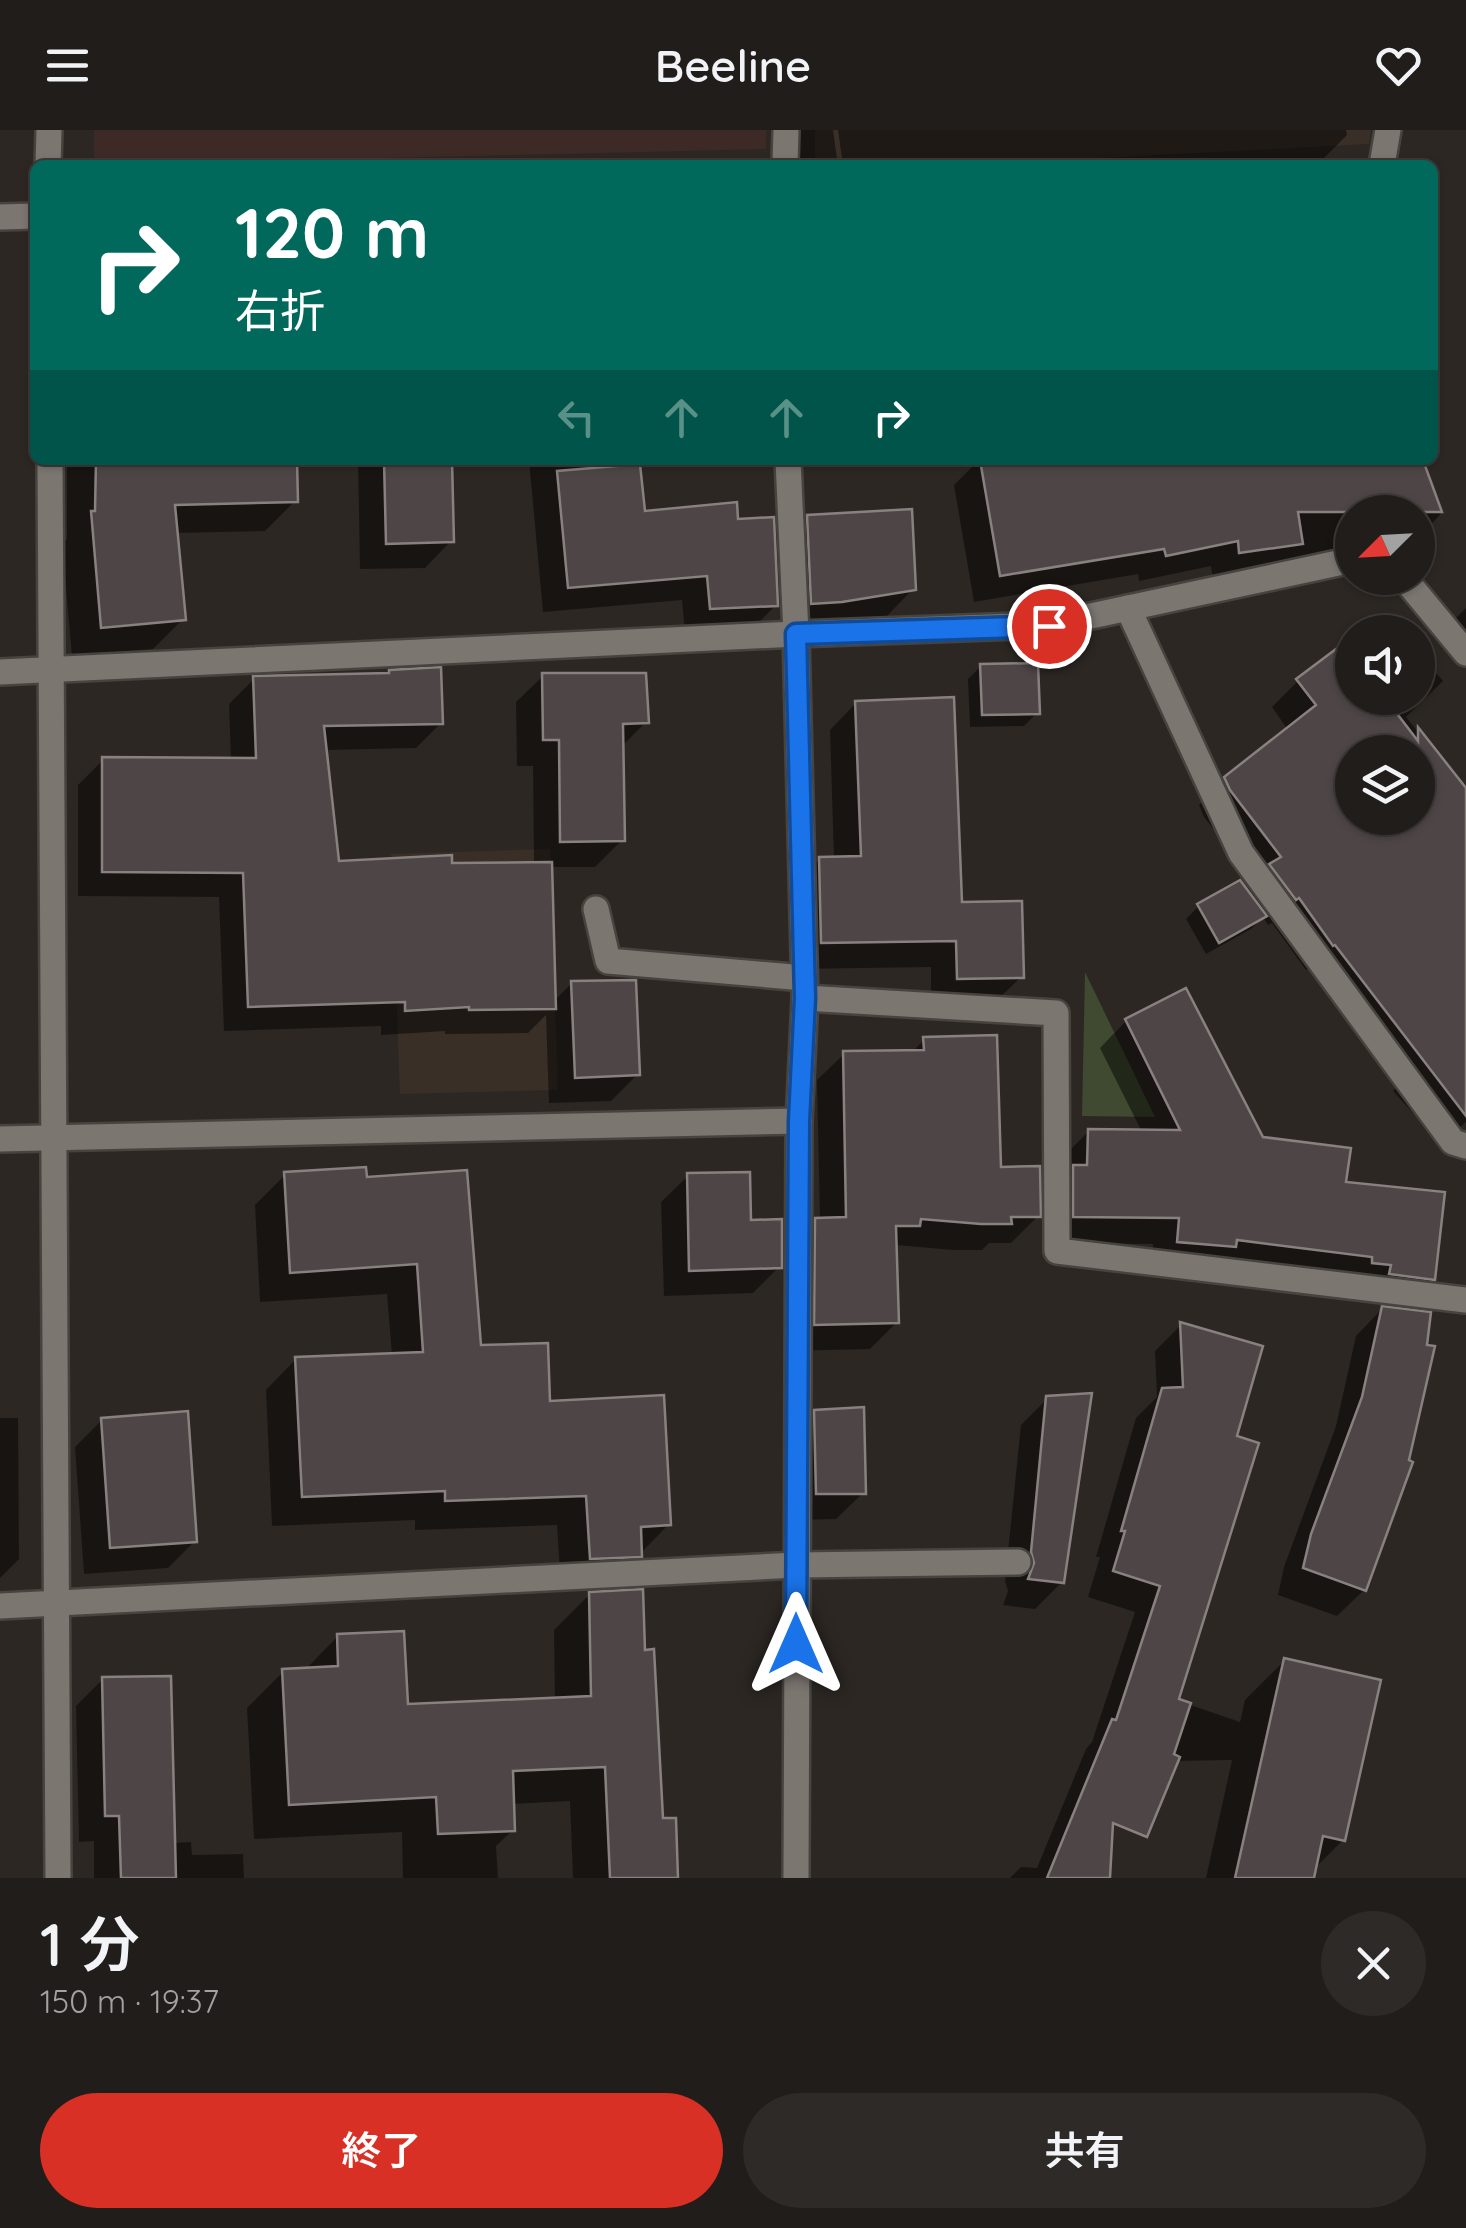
<!DOCTYPE html>
<html lang="ja">
<head>
<meta charset="utf-8">
<style>
  body { margin:0; font-family:Quicksand,"Noto Sans JP",sans-serif; background:#2d2a27; color:#f1f3f6; height:100vh; display:flex; flex-direction:column; font-size:38px; white-space:nowrap }
  * { box-sizing:border-box; margin:0 }
  p { font-size:32px; color:#a2a2a2 }
  .icon { flex:none; width:55px; height:55px; fill:none; stroke:currentColor; stroke-width:2; stroke-linecap:round; stroke-linejoin:round }
  .map { position:relative; height:1748px; overflow:hidden }
  .side { display:flex; flex-direction:column; background:#211d1a; flex:1 }
  .side>* { flex:none }
  .hud { position:absolute; left:30px; top:30px; width:1408px; height:305px; border-radius:15px; box-shadow:0 2px 8px #0004,0 0 0 2px #3e3b39; background:#00695c; color:#fff; overflow:hidden }
  .needle { width:65px; rotate:246deg }
  .controls { position:absolute; left:1335px; top:365px; display:grid; gap:20px }
  .controls a { display:grid; place-items:center; width:100px; height:100px; border-radius:50%; background:#211d1a; box-shadow:0 2px 8px #0004,0 0 0 2px #3e3b39; font-size:50px }
  .pin { position:absolute; display:grid; place-items:center; width:85px; height:85px; color:#fff; margin:-42px; border:5px solid #fff; border-radius:50%; box-shadow:0 2px 10px #0007 }
  .me { position:absolute; width:110px; margin:-55px; rotate:0deg; stroke-linejoin:round; filter:drop-shadow(0 0 8px #0008) }
  .turn { display:flex; align-items:center; gap:35px; height:210px; padding:0 40px; font-size:45px }
  .turn .icon { width:130px; height:130px; stroke-width:2.5 }
  .turn b { display:block; font-size:70px; line-height:85px }
  .lanes { display:flex; align-items:center; height:95px; padding:0 40px; background:#0003; justify-content:center; gap:50px; direction:ltr }
  .lanes .off { opacity:.35 }
  .round { display:grid; place-items:center; flex:none; width:105px; height:105px; border-radius:52px; background:#2d2a27 }
  .headline { display:flex; align-items:center; justify-content:space-between; height:170px; padding:0 40px }
  h1 { font-size:60px; font-weight:600; line-height:75px }
  .button { display:flex; gap:20px; margin-top:auto; padding:20px 40px }
  .button a { flex:1; height:115px; border-radius:60px; background:#d93025; color:#fff; font-size:40px; font-weight:600; line-height:115px; text-align:center }
  .button a+a { background:#2d2a27; color:#f1f3f6 }
  header { display:flex; justify-content:space-between; align-items:center; height:130px; padding:0 40px; background:#211d1a; font-size:45px; font-weight:600 }
  .map>svg:first-child { display:block }
</style>
</head>
<body>
<header><svg class="icon" aria-label="menu" viewBox="0 0 24 24"><path d="M4 6h16M4 12h16M4 18h16"/></svg>Beeline<svg class="icon" aria-label="heart" viewBox="0 0 24 24"><path d="M12 20l-8-8c-3-5 5-10 8-4 3-6 11-1 8 4z"/></svg></header>
<div class="map">
<svg width="1466" height="1748" viewBox="0 0 1466 1748">
  <rect width="100%" height="100%" fill="#2c2723"/>
  <g fill="#392f26">
    <polygon points="815,0 1371,0 1369,14 970,35 815,35"/>
    <polygon points="550,719 558,960 400,964 391,724"/>
  </g>
  <polygon fill="#3d2a26" points="94,0 766,0 766,19 94,35"/>
  <polygon fill="#3f4a30" points="1085,842 1155,987 1082,986"/>
  <g fill="#0007" fill-rule="evenodd">
    <polygon points="788,0 833,0 837,29 842,28 838,0 1346,0 1347,5 1317,35 792,35"/>
    <polygon points="67,330 294,330 295,371 265,401 175,403 183,489 153,519 72,526 62,413 67,409"/>
    <polygon points="358,330 450,330 451,411 425,438 360,439"/>
    <polygon points="529,330 602,330 603,340 642,384 736,391 776,475 750,501 685,504 682,470 543,482"/>
    <polygon points="979,330 1420,330 1440,385 1418,407 1418,382 1352,382 1352,433 1213,449 1211,436 1139,451 1138,444 974,472 954,355"/>
    <polygon points="808,387 913,459 887,486 813,498 785,500 781,414"/>
    <polygon points="1466,478 1466,515 1452,492"/>
    <path d="M1343,516L1352,529V568H1418V523L1443,551L1406,587L1466,662V992L1441,1014L1393,961L1397,957L1308,839L1306,840L1272,793L1268,795L1263,787L1251,799L1206,824L1186,789L1199,776L1245,761L1254,752L1204,687L1199,675L1225,649L1288,600L1272,577L1298,551ZM1352,622H1418V688H1352Z"/>
    <polygon points="981,536 1037,583 1024,596 970,597 968,549"/>
    <polygon points="543,546 646,592 621,617 622,710 595,737 550,737 553,872 572,853 638,944 611,971 549,973 546,885 528,903 445,904 445,901 381,905 381,896 224,901 219,767 78,766 78,655 103,630 231,630 229,574 254,549 441,593 416,618 324,620 337,733 534,735 533,636 517,636 516,572"/>
    <polygon points="856,573 959,774 1021,847 994,873 931,875 931,837 795,839 793,756 820,729 834,729 830,600"/>
    <polygon points="1126,891 1261,1010 1344,1054 1432,1149 1406,1176 1363,1170 1365,1161 1151,1138 1153,1114 1047,1113 1062,1028 1089,1001 1142,1002 1100,918"/>
    <polygon points="924,910 999,1040 1038,1086 1011,1113 989,1113 982,1120 953,1120 896,1115 897,1192 870,1219 789,1221 789,1117 816,1090 820,1090 817,950 844,924 912,922"/>
    <polygon points="285,1045 365,1050 479,1217 548,1274 669,1394 609,1456 561,1459 557,1395 415,1400 415,1390 272,1396 266,1260 296,1229 392,1225 387,1164 260,1172 255,1075"/>
    <polygon points="688,1046 749,1092 780,1136 753,1163 664,1166 661,1072"/>
    <polygon points="1382,1179 1364,1460 1337,1486 1278,1465 1284,1437 1336,1296 1356,1206"/>
    <polygon points="1181,1195 1234,1308 1176,1570 1240,1592 1245,1570 1284,1531 1343,1710 1313,1740 1311,1748 1206,1748 1232,1630 1114,1632 1108,1748 1010,1748 1021,1737 1037,1738 1086,1619 1092,1612 1135,1482 1088,1467 1100,1427 1096,1427 1136,1288 1157,1267 1155,1221"/>
    <polygon points="1048,1268 1062,1452 1035,1479 1003,1475 1008,1461 1005,1451 1021,1295"/>
    <polygon points="815,1283 863,1363 836,1389 790,1390 789,1309"/>
    <polygon points="0,1288 18,1288 19,1429 0,1448"/>
    <polygon points="102,1290 195,1411 168,1438 84,1444 75,1317"/>
    <polygon points="590,1464 642,1522 661,1691 675,1748 573,1748 570,1671 512,1674 513,1700 496,1716 498,1748 403,1748 402,1702 254,1709 247,1578 283,1542 304,1541 338,1506 406,1576 555,1570 554,1500"/>
    <polygon points="103,1549 172,1713 191,1712 192,1725 243,1724 244,1748 94,1748 94,1711 79,1712 76,1576"/>
  </g>
  <g fill="#4e4646" stroke="#898180" stroke-width="2.5" fill-rule="evenodd">
    <polygon points="96,330 297,330 298,372 175,375 186,490 101,498 91,381 95,381"/>
    <polygon points="384,330 452,330 454,412 386,414"/>
    <polygon points="980,330 1423,330 1442,382 1298,382 1303,414 1239,423 1238,411 1166,426 1164,419 1000,446"/>
    <polygon points="640,334 645,381 737,372 738,389 774,387 778,476 710,479 707,446 568,458 557,341"/>
    <polygon points="912,379 916,460 842,472 811,474 807,385"/>
    <path d="M1344,513L1352,524V568H1385L1418,611V597L1466,658V986L1335,815L1333,816L1299,768L1296,770L1269,734L1281,727L1230,660L1224,647L1316,575L1296,549ZM1352,622H1418V688H1352Z"/>
    <polygon points="1038,533 1040,584 982,585 980,534"/>
    <polygon points="441,537 443,594 324,596 339,731 452,725 452,733 552,732 556,879 469,880 469,877 405,881 405,872 248,877 243,743 102,742 102,627 256,628 253,546 389,543 389,540"/>
    <polygon points="542,543 646,543 649,593 623,594 625,711 560,712 559,610 543,610"/>
    <polygon points="954,567 962,772 1022,771 1024,848 957,849 956,811 821,813 819,727 861,726 855,571"/>
    <polygon points="1240,750 1267,786 1219,813 1197,774"/>
    <polygon points="636,850 640,945 575,948 571,851"/>
    <polygon points="1186,858 1263,1007 1351,1018 1346,1052 1445,1062 1435,1150 1389,1144 1391,1135 1372,1133 1372,1127 1237,1110 1236,1117 1177,1112 1179,1088 1073,1087 1073,1035 1087,1035 1088,999 1180,1000 1125,889"/>
    <polygon points="997,905 1001,1037 1040,1036 1041,1087 1011,1087 1012,1094 981,1094 921,1089 920,1096 896,1096 899,1193 814,1195 815,1088 846,1087 843,921 924,920 923,907"/>
    <polygon points="366,1037 367,1047 467,1040 481,1215 548,1213 550,1271 664,1265 671,1395 641,1397 642,1427 590,1429 586,1366 445,1371 445,1361 302,1367 295,1227 423,1222 417,1134 290,1143 284,1042"/>
    <polygon points="750,1042 751,1090 782,1089 782,1138 689,1141 687,1043"/>
    <polygon points="1382,1176 1431,1182 1427,1215 1435,1216 1409,1330 1413,1332 1366,1461 1303,1438 1311,1404 1362,1267"/>
    <polygon points="1180,1192 1263,1216 1237,1306 1259,1313 1179,1569 1191,1573 1174,1624 1180,1627 1147,1707 1113,1693 1110,1748 1047,1748 1112,1589 1116,1590 1160,1456 1113,1441 1125,1401 1121,1401 1162,1258 1183,1257"/>
    <polygon points="1092,1263 1064,1453 1028,1449 1034,1433 1031,1422 1046,1266"/>
    <polygon points="864,1277 866,1364 816,1364 814,1280"/>
    <polygon points="188,1281 197,1412 110,1418 101,1288"/>
    <polygon points="643,1459 645,1520 654,1519 663,1688 676,1688 678,1748 610,1748 605,1637 513,1641 515,1701 438,1704 436,1667 289,1675 282,1539 338,1536 337,1504 404,1501 408,1574 591,1566 589,1462"/>
    <polygon points="1284,1528 1381,1550 1345,1711 1323,1706 1314,1748 1235,1748"/>
    <polygon points="171,1546 176,1748 121,1748 119,1686 105,1686 102,1547"/>
  </g>
  <g fill="none" stroke-linecap="round" stroke-linejoin="round">
    <g stroke="#47433f" stroke-width="30">
      <polyline id="lane" points="596,779 608,831 804,848"/>
    </g>
    <g stroke="#47433f" stroke-width="30">
      <g id="street">
        <polyline points="48,35 49,0"/>
        <polyline points="785,35 786,0"/>
        <polyline points="1382,35 1388,0"/>
        <polyline points="0,87 35,86"/>
        <polyline points="50,330 58,1748"/>
        <polyline points="788,330 796,504 805,868 799,991 796,1748"/>
        <polyline points="1404,448 1466,523"/>
        <polyline points="1128,478 1241,723 1453,1012 1466,1016"/>
        <polyline points="0,542 796,504 1049,495 1352,430"/>
        <polyline points="805,868 1056,883 1057,1121 1466,1170"/>
        <polyline points="0,1009 799,991"/>
        <polyline points="0,1476 797,1435 1018,1432"/>
      </g>
    </g>
    <use href="#lane" stroke="#7c7671" stroke-width="25"/>
    <use href="#street" stroke="#7c7671" stroke-width="25"/>
  </g>
  <g fill="none" stroke-linecap="round" stroke-linejoin="round">
    <g stroke="#114b97" stroke-width="25">
      <polyline id="route" points="796,1514 799,991 805,868 796,504 1049,496"/>
    </g>
    <use href="#route" stroke="#1a73e8" stroke-width="18"/>
  </g>
</svg>
<div class="controls">
<a><svg class="needle" viewBox="-14 -14 28 28"><path d="M0-13l5 13h-10z" fill="#e53935"/><path d="M0 13l5-13h-10z" fill="#a2a2a2"/></svg></a>
<a><svg class="icon" aria-label="sound" viewBox="0 0 24 24"><path d="M4 9h4l5-4v14l-5-4H4zM17 9q2 3 0 6"/></svg></a>
<a><svg class="icon" aria-label="layers" viewBox="0 0 24 24"><path d="M12 4l9 5-9 5-9-5zM3 14l9 5 9-5"/></svg></a>
</div>
<div class="pin" style="left:1049px;top:496px;background:#d93025"><svg class="icon" aria-label="arrive" viewBox="0 0 24 24"><path d="M6 21V4h12l-3 4 3 4H6"/></svg></div>
<svg class="me" style="left:796px;top:1514px" viewBox="-20 -20 40 40"><path d="M0-17L14 15 0 8-14 15z" fill="#1a73e8" stroke="#fff" stroke-width="4"/></svg>
<div class="hud">
<div class="turn"><svg class="icon" aria-label="right" viewBox="0 0 24 24"><path d="M7 20v-9h11M14 6l5 5-5 5"/></svg><div><b>120 m</b>右折</div></div>
<div class="lanes"><svg class="icon off" aria-label="left" viewBox="0 0 24 24"><path d="M17 20v-9H6M10 6l-5 5 5 5"/></svg><svg class="icon off" aria-label="ahead" viewBox="0 0 24 24"><path d="M12 20V5M6 11l6-6 6 6"/></svg><svg class="icon off" aria-label="ahead" viewBox="0 0 24 24"><path d="M12 20V5M6 11l6-6 6 6"/></svg><svg class="icon" aria-label="right" viewBox="0 0 24 24"><path d="M7 20v-9h11M14 6l5 5-5 5"/></svg></div>
</div>
</div>
<section class="side">
<div class="headline"><div><h1>1 分</h1><p>150 m · 19:37</p></div><a class="round"><svg class="icon" aria-label="close" viewBox="0 0 24 24"><path d="M6 6l12 12M18 6L6 18"/></svg></a></div>
<div class="button"><a>終了</a><a>共有</a></div>
</section>
</body>
</html>
